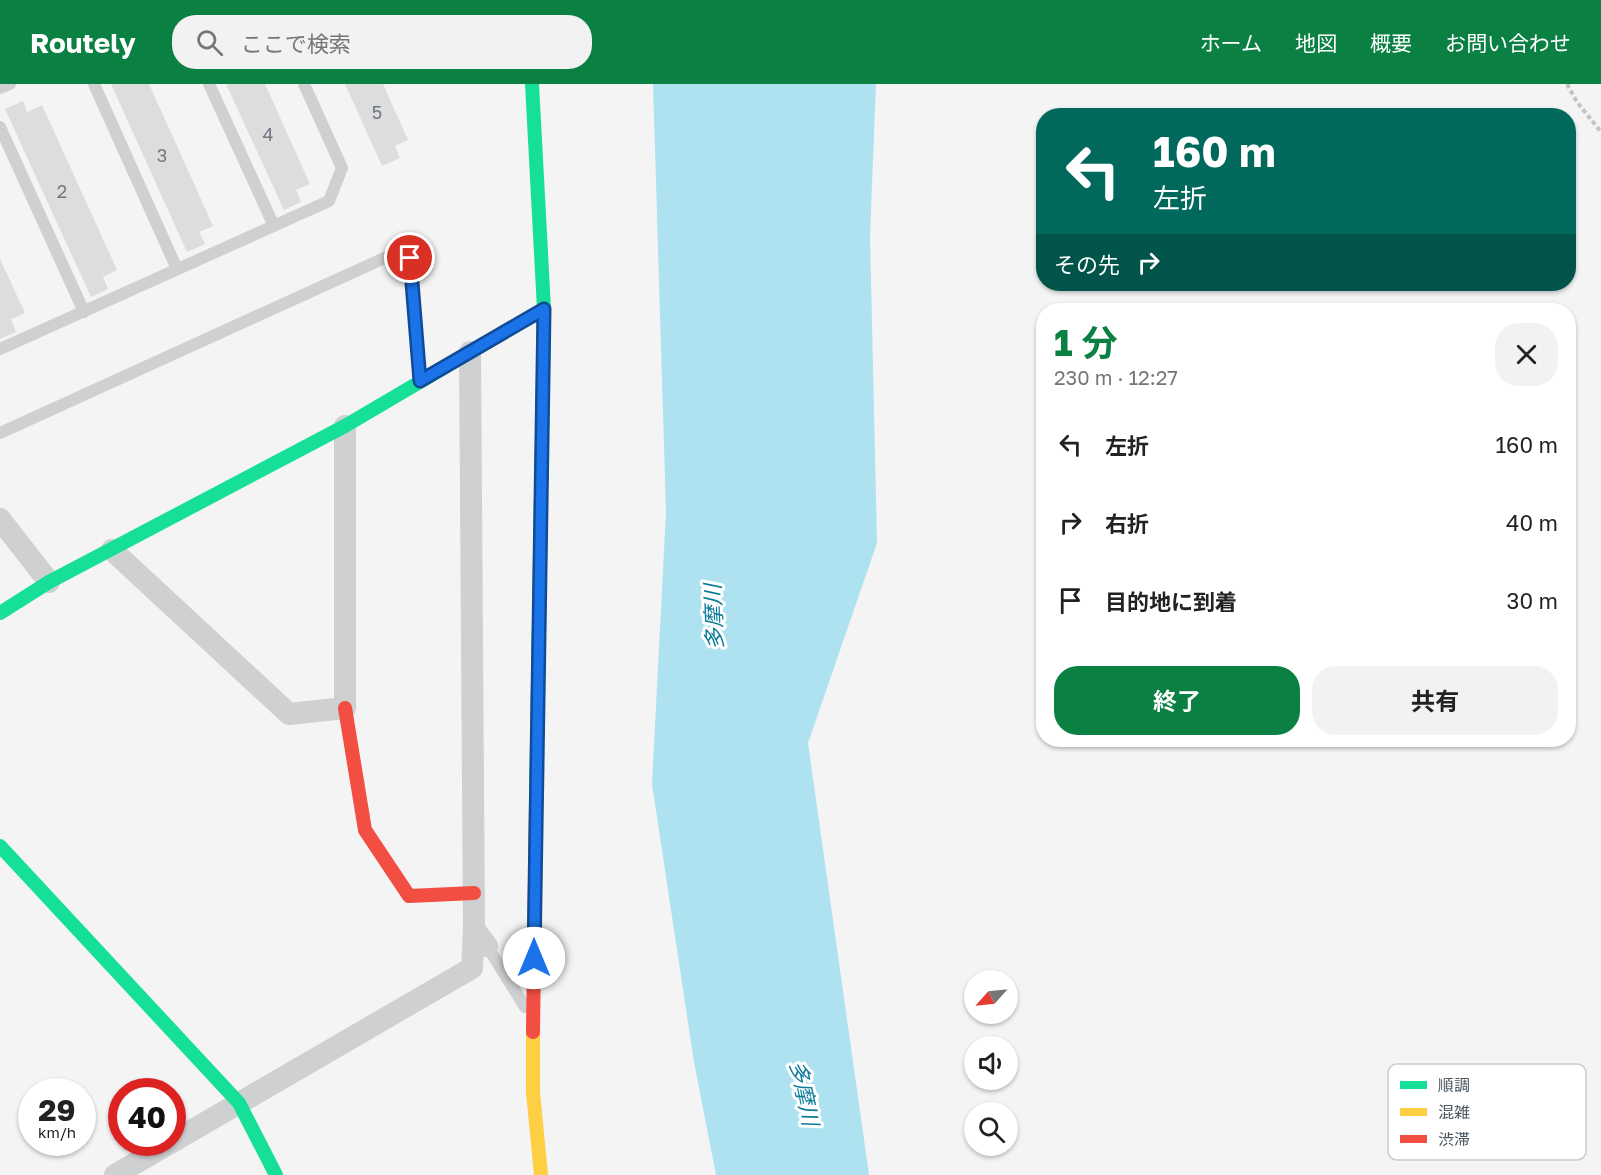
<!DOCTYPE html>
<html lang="ja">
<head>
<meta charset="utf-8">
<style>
  body { margin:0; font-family:"Golos Text","Noto Sans JP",sans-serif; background:#f2f2f2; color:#222; height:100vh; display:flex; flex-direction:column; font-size:22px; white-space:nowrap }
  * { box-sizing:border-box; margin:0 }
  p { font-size:20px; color:#767676 }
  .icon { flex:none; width:33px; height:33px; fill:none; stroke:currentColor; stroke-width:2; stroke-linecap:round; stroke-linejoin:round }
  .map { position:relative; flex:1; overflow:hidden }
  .sheet { position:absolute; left:1036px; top:219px; width:540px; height:444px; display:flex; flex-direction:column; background:#fff; border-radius:24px; box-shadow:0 2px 4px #0004 }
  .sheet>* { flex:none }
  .banner { position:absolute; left:1036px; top:24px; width:540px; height:183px; border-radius:24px; box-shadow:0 2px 4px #0004; background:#00695c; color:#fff; overflow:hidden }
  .needle { width:39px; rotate:243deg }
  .fabs { position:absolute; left:964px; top:886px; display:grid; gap:12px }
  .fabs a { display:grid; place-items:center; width:54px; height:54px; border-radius:50%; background:#fff; box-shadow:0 2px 4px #0004; font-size:30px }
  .speed { position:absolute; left:18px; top:994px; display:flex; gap:12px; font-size:30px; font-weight:700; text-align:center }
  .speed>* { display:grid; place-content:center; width:78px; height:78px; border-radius:50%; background:#fff; box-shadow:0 2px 4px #0004; line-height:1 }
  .speed small { font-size:15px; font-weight:400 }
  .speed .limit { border:9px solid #d22; background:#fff; color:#111 }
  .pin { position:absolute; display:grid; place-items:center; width:51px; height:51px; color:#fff; margin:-26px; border:3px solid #fff; border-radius:50%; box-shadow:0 2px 6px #0007 }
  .me { position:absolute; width:66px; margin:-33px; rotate:0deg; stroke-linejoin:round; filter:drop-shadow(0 0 4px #0008) }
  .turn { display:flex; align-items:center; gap:21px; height:126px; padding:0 18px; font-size:27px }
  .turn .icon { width:78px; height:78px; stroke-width:2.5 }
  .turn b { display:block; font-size:42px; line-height:51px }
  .then { display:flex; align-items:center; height:57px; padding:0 18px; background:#0003; gap:12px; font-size:22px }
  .round { display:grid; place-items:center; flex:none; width:63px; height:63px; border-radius:24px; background:#f2f2f2 }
  .headline { display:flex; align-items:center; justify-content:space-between; height:102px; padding:0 18px }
  h1 { font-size:36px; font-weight:700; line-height:45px; color:#0b8043 }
  .action { display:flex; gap:12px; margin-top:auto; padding:12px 18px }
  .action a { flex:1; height:69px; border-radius:24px; background:#0b8043; color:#fff; font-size:24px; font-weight:700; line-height:69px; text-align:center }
  .action a+a { background:#f2f2f2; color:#222 }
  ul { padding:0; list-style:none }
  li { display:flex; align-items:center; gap:18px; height:78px; padding:0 18px }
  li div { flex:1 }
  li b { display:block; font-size:22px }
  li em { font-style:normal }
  header { display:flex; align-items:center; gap:36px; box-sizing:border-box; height:84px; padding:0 30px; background:#0b8043; color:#fff }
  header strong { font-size:28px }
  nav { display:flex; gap:33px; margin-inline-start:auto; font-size:21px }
  .search { width:420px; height:54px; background:#f2f2f2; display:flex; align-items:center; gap:15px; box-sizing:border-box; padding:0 21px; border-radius:24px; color:#767676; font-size:22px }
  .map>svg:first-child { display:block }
</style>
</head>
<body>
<header>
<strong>Routely</strong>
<div class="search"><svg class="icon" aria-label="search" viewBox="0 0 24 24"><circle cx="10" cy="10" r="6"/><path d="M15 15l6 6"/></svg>ここで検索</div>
<nav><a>ホーム</a><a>地図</a><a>概要</a><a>お問い合わせ</a></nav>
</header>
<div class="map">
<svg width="1601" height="1091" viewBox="0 0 1601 1091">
  <rect width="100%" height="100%" fill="#f4f4f4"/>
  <polygon fill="#aee2f0" points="653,0 876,0 870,151 877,459 808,659 869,1091 716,1091 694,978 652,700 666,428"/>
  <g fill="#ddddde">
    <polygon points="111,0 149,0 213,142 199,148 205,160 187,168"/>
    <polygon points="226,0 265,0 310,100 296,106 301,118 284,126"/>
    <polygon points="345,0 383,0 408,56 395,62 400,74 382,82"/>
    <polygon points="23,17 27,28 42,21 117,186 103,193 108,205 91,213 5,25"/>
    <polygon points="0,175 25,229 11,235 16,248 0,255"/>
  </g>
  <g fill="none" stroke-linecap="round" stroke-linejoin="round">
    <polyline stroke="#bcc7c4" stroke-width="4" stroke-dasharray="4.5 3" stroke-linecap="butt" points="1567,0 1577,18 1601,48"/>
    <g stroke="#ced0d2" stroke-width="12">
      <polyline points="94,0 177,185"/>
      <polyline points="209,0 274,142"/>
      <polyline points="0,4 10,0"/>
      <polyline points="0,43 84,228"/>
      <polyline points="0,265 329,117 342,84 304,0"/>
      <polyline points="0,349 402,166 410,174 420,296"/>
      <polyline points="487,862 525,923"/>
    </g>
    <g stroke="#ced0d2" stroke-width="22">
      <polyline points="470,268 474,845 487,862"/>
      <polyline points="0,435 49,498"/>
      <polyline points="112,466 289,630 345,624 345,342"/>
      <polyline points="172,1058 472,884 474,845"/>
      <polyline points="115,1091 170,1059"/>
    </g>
    <g stroke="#16e098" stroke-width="14">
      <polyline points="532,0 544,225 536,721"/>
      <polyline points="0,529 49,498 345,342 544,225"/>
      <polyline points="0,762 239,1019 276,1091"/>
    </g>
    <polyline stroke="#ffcf43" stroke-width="14" points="533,948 533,1008 541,1091"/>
    <g stroke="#f24e42" stroke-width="14">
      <polyline points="345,624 365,746 409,812 474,809"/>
      <polyline points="533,948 536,721"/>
    </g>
  </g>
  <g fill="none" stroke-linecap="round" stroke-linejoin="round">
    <g stroke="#114b97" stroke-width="15">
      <polyline id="route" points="410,174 420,297 544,225 534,874"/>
    </g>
    <use href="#route" stroke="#1a73e8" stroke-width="10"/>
  </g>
  <g text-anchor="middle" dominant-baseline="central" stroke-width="6" stroke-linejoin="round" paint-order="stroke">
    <g font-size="18" fill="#707881">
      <text x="377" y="28">5</text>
      <text x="268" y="50">4</text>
      <text x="162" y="71">3</text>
      <text x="62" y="107">2</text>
    </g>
    <g font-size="22" font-style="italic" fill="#0c7c9b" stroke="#fff">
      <text transform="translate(713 533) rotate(-92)">多摩川</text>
      <text transform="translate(805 1009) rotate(78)">多摩川</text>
    </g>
  </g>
  <rect x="1388" y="980" width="198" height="96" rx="9" fill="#fff" stroke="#c9ccd0" stroke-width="1.5"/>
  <rect x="1400" y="997" width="27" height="8" fill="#16e098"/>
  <rect x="1400" y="1024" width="27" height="8" fill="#ffcf43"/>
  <rect x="1400" y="1051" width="27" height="8" fill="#f24e42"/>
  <g font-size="16" fill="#4a5661">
    <text x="1438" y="1007">順調</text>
    <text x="1438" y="1034">混雑</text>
    <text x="1438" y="1061">渋滞</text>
  </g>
</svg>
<div class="fabs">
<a><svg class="needle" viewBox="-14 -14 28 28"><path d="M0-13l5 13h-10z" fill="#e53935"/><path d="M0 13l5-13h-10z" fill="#767676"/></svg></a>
<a><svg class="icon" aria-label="sound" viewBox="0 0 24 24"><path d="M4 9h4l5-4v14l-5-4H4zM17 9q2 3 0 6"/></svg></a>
<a><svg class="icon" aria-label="search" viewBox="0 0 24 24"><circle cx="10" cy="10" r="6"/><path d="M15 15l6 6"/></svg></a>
</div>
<div class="speed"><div>29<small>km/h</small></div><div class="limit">40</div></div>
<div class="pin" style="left:410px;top:174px;background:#d93025"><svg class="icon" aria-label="arrive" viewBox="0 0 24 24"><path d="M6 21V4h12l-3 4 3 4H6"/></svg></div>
<svg class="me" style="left:534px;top:874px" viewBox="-20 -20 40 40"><circle r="19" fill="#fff"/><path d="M0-13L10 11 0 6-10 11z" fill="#1a73e8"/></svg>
<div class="banner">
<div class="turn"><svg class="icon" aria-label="left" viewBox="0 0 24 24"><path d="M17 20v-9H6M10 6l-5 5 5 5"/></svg><div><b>160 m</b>左折</div></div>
<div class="then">その先<svg class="icon" aria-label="right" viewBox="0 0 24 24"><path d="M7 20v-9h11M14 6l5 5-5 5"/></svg></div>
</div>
<section class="sheet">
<div class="headline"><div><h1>1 分</h1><p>230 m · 12:27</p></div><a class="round"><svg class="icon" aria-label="close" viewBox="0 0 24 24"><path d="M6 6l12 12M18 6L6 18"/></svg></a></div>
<ul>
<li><svg class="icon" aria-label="left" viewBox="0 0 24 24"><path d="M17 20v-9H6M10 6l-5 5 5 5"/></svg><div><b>左折</b></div><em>160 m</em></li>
<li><svg class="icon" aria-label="right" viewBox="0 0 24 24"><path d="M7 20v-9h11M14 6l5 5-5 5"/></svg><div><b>右折</b></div><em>40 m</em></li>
<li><svg class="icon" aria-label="arrive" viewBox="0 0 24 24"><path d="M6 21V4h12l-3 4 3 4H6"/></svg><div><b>目的地に到着</b></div><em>30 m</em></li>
</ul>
<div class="action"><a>終了</a><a>共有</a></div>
</section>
</div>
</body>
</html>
